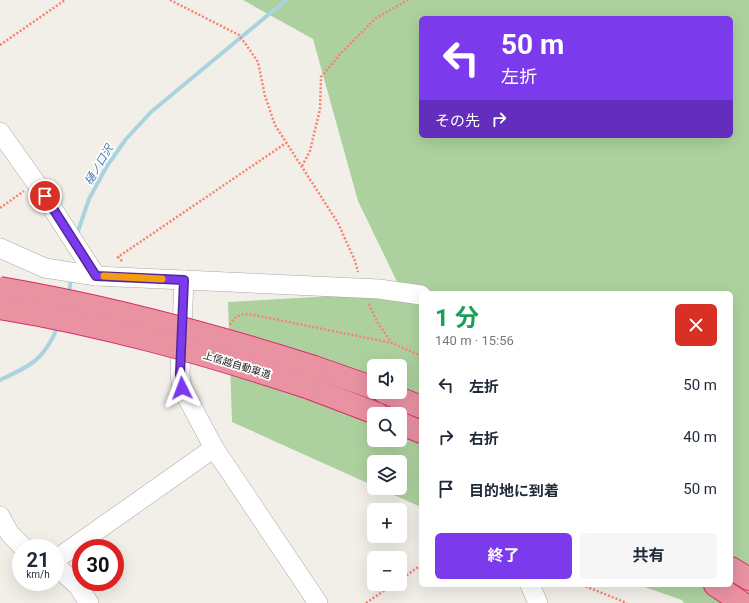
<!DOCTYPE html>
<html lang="ja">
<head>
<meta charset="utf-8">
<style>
  body { margin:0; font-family:Roboto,"Noto Sans JP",sans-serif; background:#f6f6f7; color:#1f2937; height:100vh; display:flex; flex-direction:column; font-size:15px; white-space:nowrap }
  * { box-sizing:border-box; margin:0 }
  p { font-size:13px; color:#747a83 }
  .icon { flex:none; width:22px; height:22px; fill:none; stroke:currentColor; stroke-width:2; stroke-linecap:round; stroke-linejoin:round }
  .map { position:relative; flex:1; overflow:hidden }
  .drawer { position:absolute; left:419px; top:291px; width:314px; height:296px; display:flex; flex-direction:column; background:#fff; border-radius:6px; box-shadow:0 4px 16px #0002 }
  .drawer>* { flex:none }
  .banner { position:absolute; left:419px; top:16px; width:314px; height:122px; border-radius:6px; box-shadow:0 4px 16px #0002; background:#7c3aed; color:#fff; overflow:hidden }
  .buttons { position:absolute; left:367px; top:359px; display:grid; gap:8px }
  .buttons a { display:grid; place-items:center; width:40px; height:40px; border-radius:6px; background:#fff; box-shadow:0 4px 16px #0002; font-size:20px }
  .speed { position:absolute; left:12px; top:539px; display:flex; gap:8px; font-size:20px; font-weight:700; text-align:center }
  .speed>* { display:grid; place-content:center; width:52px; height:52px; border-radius:50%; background:#fff; box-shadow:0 4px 16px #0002; line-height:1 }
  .speed small { font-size:10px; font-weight:400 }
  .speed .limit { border:6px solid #d22; background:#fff; color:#111 }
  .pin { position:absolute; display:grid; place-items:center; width:34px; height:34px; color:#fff; margin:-17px; border:2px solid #fff; border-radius:50%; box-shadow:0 1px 4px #0007 }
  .me { position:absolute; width:44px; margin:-22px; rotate:357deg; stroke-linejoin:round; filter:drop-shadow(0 0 3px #0008) }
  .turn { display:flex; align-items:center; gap:14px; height:84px; padding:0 16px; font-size:18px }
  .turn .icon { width:52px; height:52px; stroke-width:2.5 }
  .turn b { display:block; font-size:28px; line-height:34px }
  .then { display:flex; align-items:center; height:38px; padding:0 16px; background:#0003; gap:8px; font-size:15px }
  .round { display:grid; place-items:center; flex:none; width:42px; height:42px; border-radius:6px; background:#f6f6f7 }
  .overview { display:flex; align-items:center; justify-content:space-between; height:68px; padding:0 16px }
  h1 { font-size:24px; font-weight:700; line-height:30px; color:#1e9e55 }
  .cta { display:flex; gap:8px; margin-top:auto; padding:8px 16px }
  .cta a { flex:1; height:46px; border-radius:6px; background:#7c3aed; color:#fff; font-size:16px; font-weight:700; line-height:46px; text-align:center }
  .cta a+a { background:#f6f6f7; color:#1f2937 }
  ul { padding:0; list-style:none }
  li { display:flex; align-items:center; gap:12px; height:52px; padding:0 16px }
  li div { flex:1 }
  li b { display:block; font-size:15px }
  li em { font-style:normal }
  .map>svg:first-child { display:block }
</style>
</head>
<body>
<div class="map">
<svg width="749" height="603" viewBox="0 0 749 603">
  <rect width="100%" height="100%" fill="#f2efe9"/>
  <path fill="#add19e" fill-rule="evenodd" d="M243,0H749V603H684L682,600L639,585H731V293H421V507L378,488H400V462H374V486L232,422L228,302L402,292L358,201L313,39ZM421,18H731V136H421ZM374,366H400V392H374ZM374,414H400V440H374Z"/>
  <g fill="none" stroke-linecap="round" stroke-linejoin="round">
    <g stroke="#aad3df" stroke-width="4">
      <polyline points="77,234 89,199 107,166 126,139 151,112 286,0"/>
      <polyline points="69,295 71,276"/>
      <path d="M0,380C32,365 44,360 58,326"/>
    </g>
    <g stroke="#a9a9a9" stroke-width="20">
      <g id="minor">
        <polyline points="0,132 36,183 96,276"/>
        <polyline points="0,248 45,268 96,276 379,289 421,295"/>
        <polyline points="184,280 180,374 182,388 214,448 318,603"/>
        <polyline points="0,516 10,534 24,548"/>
        <polyline points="55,560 214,448"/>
        <polyline points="55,565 78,586 89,603"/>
        <polyline points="530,585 538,603"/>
      </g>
    </g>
    <g stroke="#dc2a67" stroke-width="24">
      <g id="highway">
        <polyline points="314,367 374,388"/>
        <polyline points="307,387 378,414"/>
        <polyline points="384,392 421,407"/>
        <polyline points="400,423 421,432"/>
        <polyline points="731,568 749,579"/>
        <polyline points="715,585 742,603"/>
      </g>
    </g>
    <g stroke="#fa8072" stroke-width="2.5" stroke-dasharray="2 2" stroke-linecap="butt">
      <polyline points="170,0 239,35 247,46 258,62 265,96 275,125 338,223 355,261 358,272"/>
      <polyline points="0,45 65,0"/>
      <polyline points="302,166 310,151 320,109 321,77 341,53 376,18 408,0"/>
      <polyline points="0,208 24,191"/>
      <polyline points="122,261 118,257 286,143"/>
      <polyline points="369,304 377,322 392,343"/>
      <path d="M230,325C234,316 241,314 249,314L392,343L421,356"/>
      <polyline points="400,580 421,565"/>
      <polyline points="582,585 627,603"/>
      <polyline points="366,603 394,584"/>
    </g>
    <use href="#minor" stroke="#fff" stroke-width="19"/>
    <use href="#highway" stroke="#e892a2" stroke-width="22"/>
    <g stroke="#dc2a67" stroke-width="24" stroke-linecap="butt">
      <g id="highway-bridge">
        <path d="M0,288C107,306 211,334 314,367"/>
        <path d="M0,308C105,325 206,354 307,387"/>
      </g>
    </g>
    <use href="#highway-bridge" stroke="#e892a2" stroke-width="22"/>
  </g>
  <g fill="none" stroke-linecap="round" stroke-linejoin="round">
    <g stroke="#51269a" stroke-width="10">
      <polyline id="route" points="45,196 96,276 184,280 180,374 182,388"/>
    </g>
    <use href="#route" stroke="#7c3aed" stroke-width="7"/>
    <polyline stroke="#f59e0b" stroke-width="7" points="104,276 162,279"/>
  </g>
  <g text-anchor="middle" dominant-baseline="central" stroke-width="3.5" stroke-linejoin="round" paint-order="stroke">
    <g font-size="10" fill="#222" stroke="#fff">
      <text transform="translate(237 365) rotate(17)">上信越自動車道</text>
    </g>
    <g font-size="11" font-style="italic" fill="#4a7aab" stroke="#fff">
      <text transform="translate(99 165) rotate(-59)">樋ノ口沢</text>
    </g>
  </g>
</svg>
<div class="buttons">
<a><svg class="icon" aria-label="sound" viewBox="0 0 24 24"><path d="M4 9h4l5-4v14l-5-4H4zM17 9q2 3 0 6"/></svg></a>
<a><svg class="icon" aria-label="search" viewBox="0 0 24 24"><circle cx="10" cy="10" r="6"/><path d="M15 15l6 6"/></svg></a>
<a><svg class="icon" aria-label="layers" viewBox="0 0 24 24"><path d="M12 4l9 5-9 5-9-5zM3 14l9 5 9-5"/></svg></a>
<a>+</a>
<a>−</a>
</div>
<div class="speed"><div>21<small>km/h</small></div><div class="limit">30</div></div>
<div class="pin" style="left:45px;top:196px;background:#d93025"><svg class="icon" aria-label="arrive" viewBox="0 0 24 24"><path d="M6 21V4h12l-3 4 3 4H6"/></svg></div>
<svg class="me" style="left:182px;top:388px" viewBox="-20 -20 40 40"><path d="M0-17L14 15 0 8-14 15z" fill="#7c3aed" stroke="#fff" stroke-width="4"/></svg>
<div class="banner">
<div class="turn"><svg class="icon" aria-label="left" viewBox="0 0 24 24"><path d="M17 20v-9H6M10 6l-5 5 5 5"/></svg><div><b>50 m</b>左折</div></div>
<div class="then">その先<svg class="icon" aria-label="right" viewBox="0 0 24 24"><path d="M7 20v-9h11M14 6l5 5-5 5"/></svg></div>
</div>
<section class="drawer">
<div class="overview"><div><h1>1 分</h1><p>140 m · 15:56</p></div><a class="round" style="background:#d93025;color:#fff"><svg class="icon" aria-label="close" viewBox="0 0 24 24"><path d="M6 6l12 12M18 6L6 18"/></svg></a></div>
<ul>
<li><svg class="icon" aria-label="left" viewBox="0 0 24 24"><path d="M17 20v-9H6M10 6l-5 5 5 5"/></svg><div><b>左折</b></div><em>50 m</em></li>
<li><svg class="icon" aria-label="right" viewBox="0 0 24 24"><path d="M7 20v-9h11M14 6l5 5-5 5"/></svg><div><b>右折</b></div><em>40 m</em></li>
<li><svg class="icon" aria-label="arrive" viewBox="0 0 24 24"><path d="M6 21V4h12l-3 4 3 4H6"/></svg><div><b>目的地に到着</b></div><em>50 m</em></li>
</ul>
<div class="cta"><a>終了</a><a>共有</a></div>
</section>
</div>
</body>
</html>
